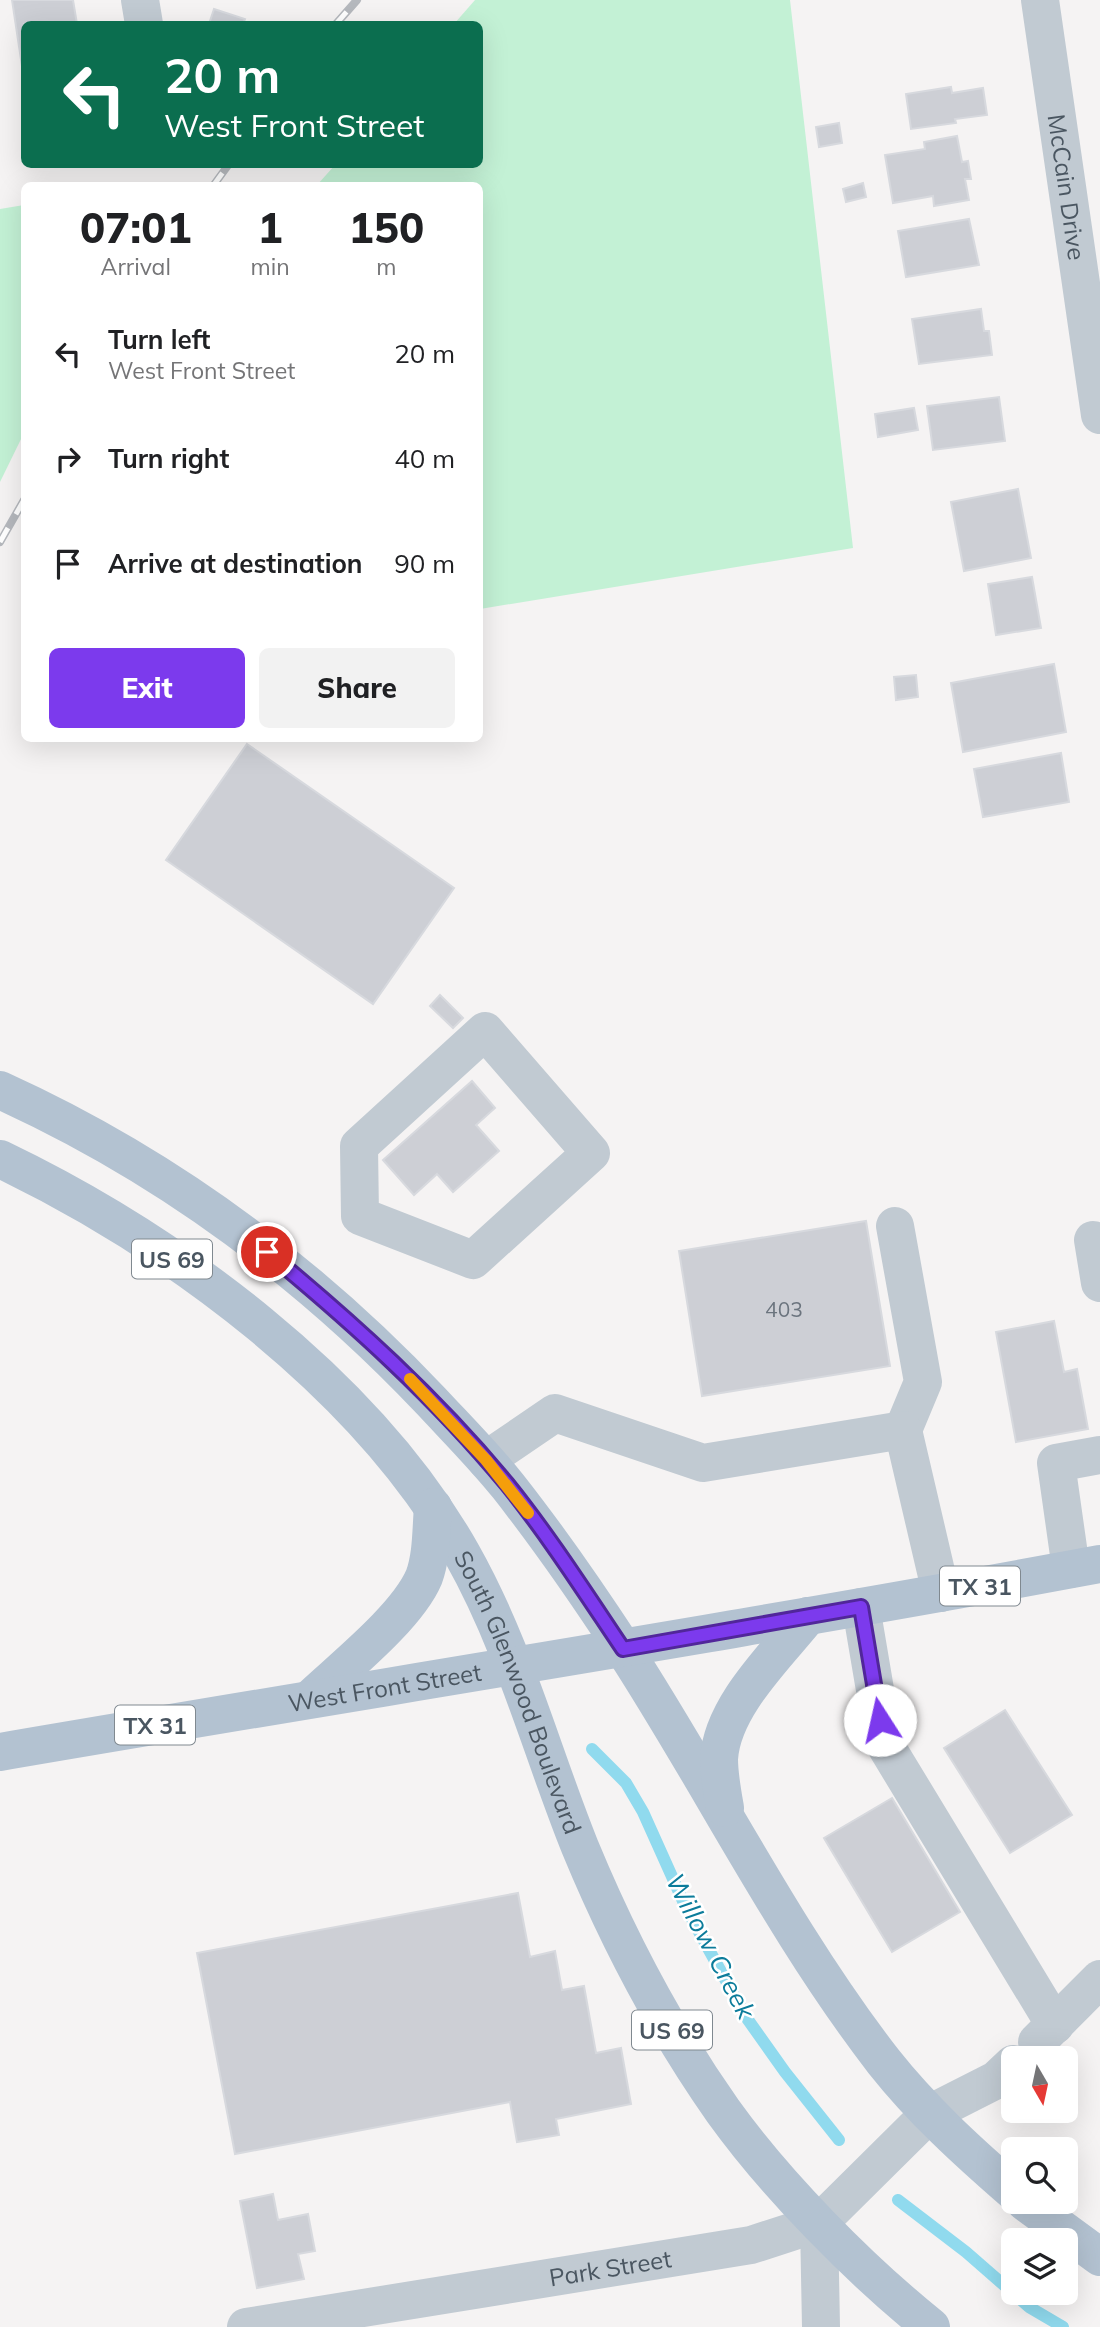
<!DOCTYPE html>
<html lang="en">
<head>
<meta charset="utf-8">
<style>
  body { margin:0; font-family:Mulish,sans-serif; background:#f2f2f2; color:#202124; height:100vh; display:flex; flex-direction:column; font-size:26px; white-space:nowrap }
  * { box-sizing:border-box; margin:0 }
  p { font-size:23px; color:#757577 }
  .icon { flex:none; width:38px; height:38px; fill:none; stroke:currentColor; stroke-width:2; stroke-linecap:round; stroke-linejoin:round }
  .map { position:relative; flex:1; overflow:hidden }
  .drawer { position:absolute; left:21px; top:182px; width:462px; height:560px; display:flex; flex-direction:column; background:#fff; border-radius:10px; box-shadow:0 7px 28px #0002 }
  .drawer>* { flex:none }
  .hud { position:absolute; left:21px; top:21px; width:462px; height:147px; border-radius:10px; box-shadow:0 7px 28px #0002; background:#0b6e4f; color:#fff; overflow:hidden }
  .needle { width:46px; rotate:171deg }
  .tools { position:absolute; left:1001px; top:2046px; display:grid; gap:14px }
  .tools a { display:grid; place-items:center; width:77px; height:77px; border-radius:10px; background:#fff; box-shadow:0 7px 28px #0002; font-size:35px }
  .pin { position:absolute; display:grid; place-items:center; width:60px; height:60px; color:#fff; margin:-30px; border:4px solid #fff; border-radius:50%; box-shadow:0 2px 7px #0007 }
  .me { position:absolute; width:77px; margin:-38px; rotate:350deg; stroke-linejoin:round; filter:drop-shadow(0 0 5px #0008) }
  .turn { display:flex; align-items:center; gap:24px; height:147px; padding:0 28px; font-size:32px }
  .turn .icon { width:91px; height:91px; stroke-width:2.5 }
  .turn b { display:block; font-size:49px; line-height:60px }
  .eta { display:flex; justify-content:space-evenly; align-items:center; height:119px; text-align:center }
  .eta b { font-size:42px; font-weight:800; line-height:49px }
  .cta { display:flex; gap:14px; margin-top:auto; padding:14px 28px }
  .cta a { flex:1; height:80px; border-radius:10px; background:#7c3aed; color:#fff; font-size:28px; font-weight:800; line-height:80px; text-align:center }
  .cta a+a { background:#f2f2f2; color:#202124 }
  ul { padding:0; list-style:none }
  li { display:flex; align-items:center; gap:21px; height:105px; padding:0 28px }
  li div { flex:1 }
  li b { display:block; font-size:26px }
  li em { font-style:normal }
  .map>svg:first-child { display:block }
</style>
</head>
<body>
<div class="map">
<svg width="1100" height="2327" viewBox="0 0 1100 2327">
  <rect width="100%" height="100%" fill="#f5f3f3"/>
  <g fill="#c3f1d5">
    <polygon points="475,0 790,0 853,548 480,609 480,186 317,185 335,165 480,164 480,24 454,24"/>
    <polygon points="24,205 24,433 0,482 0,209"/>
  </g>
  <g fill="none" stroke-linecap="round" stroke-linejoin="round">
    <g stroke="#90daee" stroke-width="12">
      <polyline points="592,1749 626,1783 643,1812 687,1910 746,2017 785,2072 839,2140"/>
      <polyline points="898,2200 966,2252 1029,2307 1063,2327"/>
    </g>
  </g>
  <g fill="#cdcfd5" stroke="#d7d9de" stroke-width="2">
    <polygon points="12,0 73,0 77,24 24,24 24,72 23,73"/>
    <polygon points="214,9 245,19 243,24 209,24"/>
    <polygon points="951,87 952,93 983,88 987,115 955,119 956,123 911,129 906,94"/>
    <polygon points="839,123 842,143 819,147 816,127"/>
    <polygon points="957,136 962,162 968,161 971,179 965,179 969,200 934,206 933,196 893,203 885,155 925,149 924,142"/>
    <polygon points="863,183 866,197 846,202 843,189"/>
    <polygon points="969,219 979,265 906,277 898,231"/>
    <polygon points="981,309 984,331 989,331 992,355 919,364 912,319"/>
    <polygon points="999,397 1005,441 933,450 927,406"/>
    <polygon points="914,408 918,430 878,437 875,414"/>
    <polygon points="1018,489 1031,558 964,571 951,502"/>
    <polygon points="1032,577 1041,628 996,635 988,584"/>
    <polygon points="1054,664 1066,732 963,752 951,683"/>
    <polygon points="916,675 918,697 896,700 894,677"/>
    <polygon points="247,744 454,888 373,1004 166,860"/>
    <polygon points="1061,753 1069,802 983,817 974,769"/>
    <polygon points="440,995 463,1018 453,1028 430,1006"/>
    <polygon points="472,1081 495,1108 476,1125 499,1151 453,1192 437,1174 414,1195 383,1160"/>
    <polygon points="866,1221 890,1366 702,1396 679,1251"/>
    <polygon points="1054,1321 1064,1372 1077,1369 1088,1429 1016,1442 996,1332"/>
    <polygon points="1005,1710 1072,1815 1010,1853 944,1748"/>
    <polygon points="892,1798 960,1912 892,1952 824,1838"/>
    <polygon points="518,1893 530,1957 555,1951 562,1990 584,1986 596,2053 621,2048 631,2104 556,2119 559,2135 517,2142 510,2102 235,2154 197,1953"/>
    <polygon points="273,2194 278,2220 308,2214 315,2251 298,2254 304,2279 257,2288 240,2201"/>
  </g>
  <g fill="none" stroke-linecap="round" stroke-linejoin="round">
    <g stroke="#c1cad2" stroke-width="38">
      <polyline points="140,0 144,24"/>
      <path id="s1" d="M1040,0L1100,415"/>
      <polygon points="485,1031 591,1153 473,1260 360,1216 359,1146"/>
      <polyline points="895,1226 923,1382 903,1430"/>
      <polyline points="1093,1240 1100,1283"/>
      <polyline points="486,1460 555,1413 703,1463 903,1430 941,1593"/>
      <polyline points="1071,1569 1056,1463 1100,1455"/>
      <polyline points="861,1607 884,1743 1055,2025"/>
      <polyline points="1037,2042 1100,1979"/>
      <polyline points="819,2223 821,2327"/>
      <path id="s2" d="M246,2327L751,2245L819,2223L929,2114L996,2080L1013,2064"/>
    </g>
    <g stroke="#b3c2d1" stroke-width="38">
      <path d="M0,1090C163,1164 308,1271 431,1401C457,1429 484,1456 508,1486C549,1538 587,1593 623,1648C712,1785 784,1933 884,2062C922,2110 967,2151 1013,2191"/>
      <path id="s3" d="M0,1159C173,1242 366,1384 462,1554C514,1646 541,1750 580,1847C618,1939 666,2030 723,2111C777,2186 859,2269 931,2327"/>
      <path d="M311,1698C344,1667 407,1617 424,1577C432,1555 431,1530 433,1507"/>
      <path id="s4" d="M0,1752C367,1689 734,1632 1100,1564"/>
      <path d="M725,1808C722,1791 719,1775 719,1759C722,1706 777,1655 808,1616"/>
      <polyline points="1025,2202 1100,2257"/>
    </g>
    <g stroke="#b5b8bd" stroke-width="8">
      <g id="rail">
        <polyline points="336,24 357,0"/>
        <polyline points="213,186 229,164"/>
        <polyline points="0,542 24,500"/>
      </g>
    </g>
    <use href="#rail" stroke="#fff" stroke-width="5" stroke-dasharray="16" stroke-linecap="butt"/>
  </g>
  <g fill="none" stroke-linecap="round" stroke-linejoin="round">
    <g stroke="#51269a" stroke-width="18">
      <path id="route" d="M267,1252C353,1323 436,1398 507,1484C549,1536 586,1594 623,1649L861,1607L880,1720"/>
    </g>
    <use href="#route" stroke="#7c3aed" stroke-width="12"/>
    <polyline stroke="#f59e0b" stroke-width="12" points="410,1379 486,1460 528,1513"/>
  </g>
  <g text-anchor="middle" dominant-baseline="central" stroke-width="5" stroke-linejoin="round" paint-order="stroke">
    <g font-size="21" fill="#6b747e">
      <text x="784" y="1309">403</text>
    </g>
    <g fill="#fff" stroke="#808990" stroke-width="2">
      <rect x="132" y="1239.5" width="80" height="39" rx="5"/>
      <rect x="940" y="1566.5" width="80" height="39" rx="5"/>
      <rect x="115" y="1705.5" width="80" height="39" rx="5"/>
      <rect x="632" y="2010.5" width="80" height="39" rx="5"/>
    </g>
    <g font-size="23" font-weight="bold" fill="#4a5661">
      <text x="172" y="1259">US 69</text>
      <text x="980" y="1586">TX 31</text>
      <text x="155" y="1725">TX 31</text>
      <text x="672" y="2030">US 69</text>
    </g>
    <g font-size="24" fill="#4a5661" stroke="#fff">
      <text stroke="none"><textPath href="#s1" startOffset="189">McCain Drive</textPath></text>
      <text stroke="none"><textPath href="#s4" startOffset="390">West Front Street</textPath></text>
      <text stroke="none"><textPath href="#s3" startOffset="766">South Glenwood Boulevard</textPath></text>
      <text stroke="none"><textPath href="#s2" startOffset="369">Park Street</textPath></text>
    </g>
    <g font-size="26" font-style="italic" fill="#0c7c9b" stroke="#fff">
      <text transform="translate(711 1946) rotate(62)">Willow Creek</text>
    </g>
  </g>
</svg>
<div class="tools">
<a><svg class="needle" viewBox="-14 -14 28 28"><path d="M0-13l5 13h-10z" fill="#e53935"/><path d="M0 13l5-13h-10z" fill="#757577"/></svg></a>
<a><svg class="icon" aria-label="search" viewBox="0 0 24 24"><circle cx="10" cy="10" r="6"/><path d="M15 15l6 6"/></svg></a>
<a><svg class="icon" aria-label="layers" viewBox="0 0 24 24"><path d="M12 4l9 5-9 5-9-5zM3 14l9 5 9-5"/></svg></a>
</div>
<div class="pin" style="left:267px;top:1252px;background:#d93025"><svg class="icon" aria-label="arrive" viewBox="0 0 24 24"><path d="M6 21V4h12l-3 4 3 4H6"/></svg></div>
<svg class="me" style="left:880px;top:1720px" viewBox="-20 -20 40 40"><circle r="19" fill="#fff"/><path d="M0-13L10 11 0 6-10 11z" fill="#7c3aed"/></svg>
<div class="hud">
<div class="turn"><svg class="icon" aria-label="left" viewBox="0 0 24 24"><path d="M17 20v-9H6M10 6l-5 5 5 5"/></svg><div><b>20 m</b>West Front Street</div></div>
</div>
<section class="drawer">
<div class="eta">
<div><b>07:01</b><p>Arrival</p></div>
<div><b>1</b><p>min</p></div>
<div><b>150</b><p>m</p></div>
</div>
<ul>
<li><svg class="icon" aria-label="left" viewBox="0 0 24 24"><path d="M17 20v-9H6M10 6l-5 5 5 5"/></svg><div><b>Turn left</b><p>West Front Street</p></div><em>20 m</em></li>
<li><svg class="icon" aria-label="right" viewBox="0 0 24 24"><path d="M7 20v-9h11M14 6l5 5-5 5"/></svg><div><b>Turn right</b></div><em>40 m</em></li>
<li><svg class="icon" aria-label="arrive" viewBox="0 0 24 24"><path d="M6 21V4h12l-3 4 3 4H6"/></svg><div><b>Arrive at destination</b></div><em>90 m</em></li>
</ul>
<div class="cta"><a>Exit</a><a>Share</a></div>
</section>
</div>
</body>
</html>
